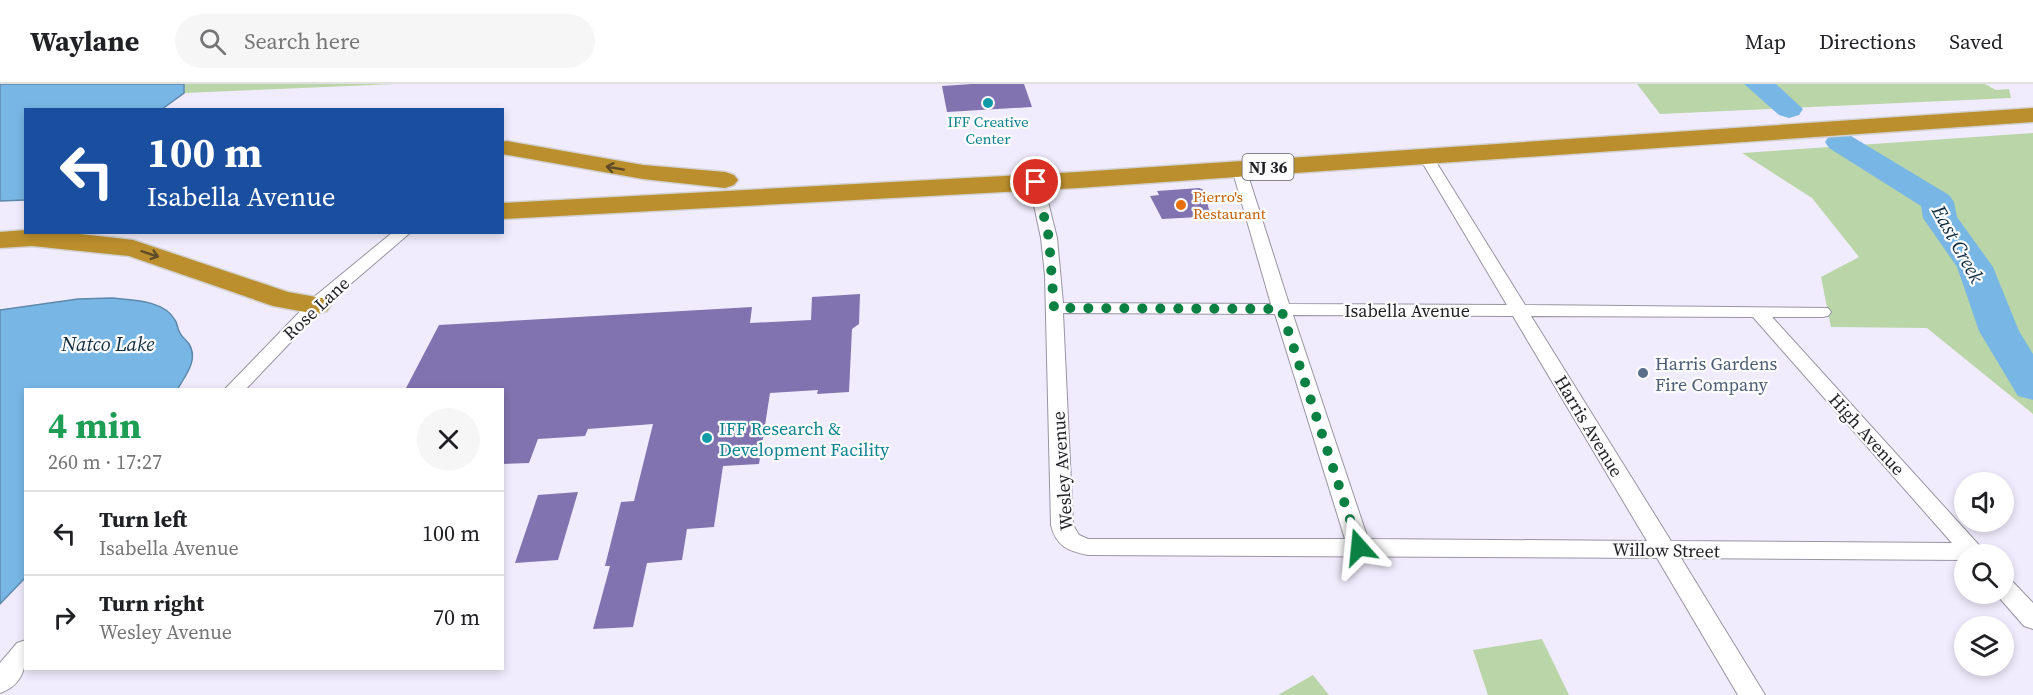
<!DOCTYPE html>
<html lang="en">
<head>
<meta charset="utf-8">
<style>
  body { margin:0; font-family:"Source Serif 4",serif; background:#f6f6f6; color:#202124; height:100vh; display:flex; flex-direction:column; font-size:22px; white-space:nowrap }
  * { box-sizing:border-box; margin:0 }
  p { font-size:20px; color:#757577 }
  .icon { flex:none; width:33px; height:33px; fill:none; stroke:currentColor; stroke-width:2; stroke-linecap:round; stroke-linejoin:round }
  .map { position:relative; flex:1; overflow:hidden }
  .sheet { position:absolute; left:24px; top:304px; width:480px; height:282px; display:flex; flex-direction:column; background:#fff; border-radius:0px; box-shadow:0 3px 9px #0003 }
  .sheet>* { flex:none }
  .banner { position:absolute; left:24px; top:24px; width:480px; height:126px; border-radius:0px; box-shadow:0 3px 9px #0003; background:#1a4fa0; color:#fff; overflow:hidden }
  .fabs { position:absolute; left:1954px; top:388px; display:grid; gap:12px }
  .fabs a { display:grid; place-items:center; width:60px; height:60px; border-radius:50%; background:#fff; box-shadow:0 3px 9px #0003; font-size:30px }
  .pin { position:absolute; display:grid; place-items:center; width:51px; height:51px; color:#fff; margin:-26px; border:3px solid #fff; border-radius:50%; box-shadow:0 2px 6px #0007 }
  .me { position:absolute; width:66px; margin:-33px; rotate:342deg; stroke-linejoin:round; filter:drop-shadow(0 0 4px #0008) }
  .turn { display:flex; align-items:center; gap:21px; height:126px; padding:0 24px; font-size:27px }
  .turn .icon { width:78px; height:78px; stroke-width:2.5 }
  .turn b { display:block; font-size:42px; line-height:51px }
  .round { display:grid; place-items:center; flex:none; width:63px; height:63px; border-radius:32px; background:#f6f6f6 }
  .head { display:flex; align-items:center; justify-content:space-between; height:102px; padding:0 24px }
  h1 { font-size:36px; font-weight:700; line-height:45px; color:#1e9e55 }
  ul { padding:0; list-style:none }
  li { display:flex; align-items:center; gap:18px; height:84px; padding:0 24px; border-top:2px solid #e0e0e0 }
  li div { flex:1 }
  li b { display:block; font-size:22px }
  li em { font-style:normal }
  header { display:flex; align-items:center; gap:36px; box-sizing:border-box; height:84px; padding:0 30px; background:#fff; border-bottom:2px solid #e0e0e0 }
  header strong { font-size:28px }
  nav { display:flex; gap:33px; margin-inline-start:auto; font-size:21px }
  .search { width:420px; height:54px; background:#f6f6f6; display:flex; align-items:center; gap:15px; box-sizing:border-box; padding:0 21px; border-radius:33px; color:#757577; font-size:22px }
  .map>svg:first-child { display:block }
</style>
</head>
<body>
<header>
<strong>Waylane</strong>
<div class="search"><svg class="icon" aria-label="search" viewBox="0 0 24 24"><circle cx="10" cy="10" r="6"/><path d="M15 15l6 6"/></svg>Search here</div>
<nav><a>Map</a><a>Directions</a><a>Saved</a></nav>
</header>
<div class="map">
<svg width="2033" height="611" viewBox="0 0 2033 611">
  <rect width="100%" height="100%" fill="#f1ecfd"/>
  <g fill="#bad5a8">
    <polygon points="184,0 396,0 184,9"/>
    <polygon points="1637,0 1985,0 1996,6 2009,5 2011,14 1660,30"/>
    <polygon points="2033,49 2033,330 1927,244 1831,243 1821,193 1859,173 1812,114 1742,69"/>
    <polygon points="1542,555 1569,611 1488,611 1473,566"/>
    <polygon points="1313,591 1329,611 1278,611"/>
  </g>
  <g fill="#78b7e5" stroke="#5e89ab" stroke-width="1.5">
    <polygon points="0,0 184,0 184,9 162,25 26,26 25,116 0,117"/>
    <path d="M112,214C132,216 164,216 175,236C178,240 177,245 180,249C182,253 186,256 189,260C199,276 185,292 177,306H26L25,494L0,520V226L78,215Z"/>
  </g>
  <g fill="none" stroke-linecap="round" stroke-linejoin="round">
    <g fill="#78b7e5" fill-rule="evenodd">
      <polygon points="1744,0 1776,0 1803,25 1799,31 1789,34 1779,31"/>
      <polygon points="1840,49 1851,52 1949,111 1954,118 1957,133 1993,183 2019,247 2033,270 2033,316 2018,312 1979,247 1957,183 1923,134 1921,122 1829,64 1825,58 1829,52"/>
    </g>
  </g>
  <g fill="#8073af">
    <polygon points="972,0 1024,0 1032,23 947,28 942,2"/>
    <polygon points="1199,104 1204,106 1210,130 1198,131 1199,133 1162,135 1150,112 1159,111 1157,107"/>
    <polygon points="860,210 859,240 852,245 849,308 817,310 818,306 770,309 759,380 723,382 714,443 687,445 682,476 647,479 633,543 593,545 610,482 605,482 621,418 634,417 653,340 588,345 585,352 538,355 529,379 502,380 502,306 405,306 439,241 752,223 750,239 811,236 812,213"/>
    <polygon points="578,408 558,476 515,479 538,411"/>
  </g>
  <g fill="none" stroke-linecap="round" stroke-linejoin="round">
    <g stroke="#9894a3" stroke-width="2">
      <g id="street">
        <path d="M1426,69L1433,73L1525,221L1828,224L1831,228L1828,232L1822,233H1772L1988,471H1965V476L1681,474L1765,611H1738L1657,474L1088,471C1068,467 1056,462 1051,441L1045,191L1041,154L1029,98L1031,95L1036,94L1043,98L1057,154L1063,219L1271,220L1232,85L1239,81L1246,85L1289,220L1507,221L1419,73ZM1063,229L1275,230L1345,455H1088L1079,451L1073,441ZM1293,231L1513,232L1647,457L1368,455ZM1531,232L1753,233L1952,459L1671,457Z"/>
        <polygon points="393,148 411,148 326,221 245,306 224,306 314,213"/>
        <polygon points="2004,494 2012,497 2033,519 2033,545 2024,542 1996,510 2004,510"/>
        <path d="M26,556C26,579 26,600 0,609V579L17,559Z"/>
      </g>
    </g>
    <g stroke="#d2d2d3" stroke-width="3">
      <g id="highway">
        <polygon points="2033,24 2033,38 1078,104 502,135 502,119 1078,88"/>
        <polygon points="507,57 643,81 725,88 734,91 738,96 734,101 725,104 643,95 502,70 502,58"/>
        <polygon points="26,146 26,148 63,148 133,156 288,208 327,215 331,221 327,227 316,230 273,222 129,172 32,162 0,164 0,148"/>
      </g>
    </g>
    <use href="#street" fill="#fff" fill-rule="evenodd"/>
    <use href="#highway" fill="#bb8f2d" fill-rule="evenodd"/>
  </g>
  <defs><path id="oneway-shaft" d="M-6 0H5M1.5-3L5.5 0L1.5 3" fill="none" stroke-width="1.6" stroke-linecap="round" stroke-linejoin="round" transform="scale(1.5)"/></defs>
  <g stroke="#5e4c28">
    <use href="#oneway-shaft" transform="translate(615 84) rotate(-170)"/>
    <use href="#oneway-shaft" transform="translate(150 170) rotate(18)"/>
  </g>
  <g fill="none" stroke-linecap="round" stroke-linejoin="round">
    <polyline stroke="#0b8043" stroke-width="10" stroke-dasharray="0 18" points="1036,98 1049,154 1054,224 1281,225 1359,463"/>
  </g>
  <g fill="#0f9aa8" stroke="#fcfcfc" stroke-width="2">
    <circle cx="988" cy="19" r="6"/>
    <circle cx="707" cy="354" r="6"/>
  </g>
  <circle fill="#e8710a" stroke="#fcfcfc" stroke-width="2" cx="1181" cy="121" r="6"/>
  <circle fill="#5c6f8a" stroke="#fcfcfc" stroke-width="2" cx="1643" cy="289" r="6"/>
  <g text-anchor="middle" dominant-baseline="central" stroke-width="4.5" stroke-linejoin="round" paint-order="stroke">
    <g font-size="15" fill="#0d838f" stroke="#fcfcfc">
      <text x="988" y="37">IFF Creative<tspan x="988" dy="17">Center</tspan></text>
    </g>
    <g font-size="15" fill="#c56008" stroke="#fcfcfc" text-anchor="start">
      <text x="1193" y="112">Pierro's<tspan x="1193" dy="17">Restaurant</tspan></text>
    </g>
    <rect fill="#fcfcfc" stroke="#626165" stroke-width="1.5" x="1242.5" y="70" width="51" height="26" rx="4.5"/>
    <g font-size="16" font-weight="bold" fill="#201f24">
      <text x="1268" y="83">NJ 36</text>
    </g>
    <g font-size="18" fill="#201f24" stroke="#fcfcfc">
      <text transform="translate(316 224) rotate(-43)">Rose Lane</text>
      <text x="1407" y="226">Isabella Avenue</text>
      <text transform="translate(1589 342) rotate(59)">Harris Avenue</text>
      <text transform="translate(1867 350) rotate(48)">High Avenue</text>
      <text transform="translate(1062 387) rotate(-94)">Wesley Avenue</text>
      <text transform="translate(1666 466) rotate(1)">Willow Street</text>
    </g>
    <g font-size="18" fill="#4e5e75" stroke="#fcfcfc" text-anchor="start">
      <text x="1655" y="279">Harris Gardens<tspan x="1655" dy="21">Fire Company</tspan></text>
    </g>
    <g font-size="18" fill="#0d838f" stroke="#fcfcfc" text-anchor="start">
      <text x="719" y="344">IFF Research &amp;<tspan x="719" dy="21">Development Facility</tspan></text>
    </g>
    <g font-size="20" font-style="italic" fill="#102d40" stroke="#fcfcfc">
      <text transform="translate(1958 160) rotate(61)">East Creek</text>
      <text x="108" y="260">Natco Lake</text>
    </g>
  </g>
</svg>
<div class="fabs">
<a><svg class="icon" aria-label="sound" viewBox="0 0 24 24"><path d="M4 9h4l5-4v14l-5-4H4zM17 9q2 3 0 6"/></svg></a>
<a><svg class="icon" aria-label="search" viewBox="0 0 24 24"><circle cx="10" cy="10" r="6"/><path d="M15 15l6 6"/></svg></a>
<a><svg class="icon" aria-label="layers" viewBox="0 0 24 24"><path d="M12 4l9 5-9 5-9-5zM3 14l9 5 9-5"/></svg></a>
</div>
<div class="pin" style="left:1036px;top:98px;background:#d93025"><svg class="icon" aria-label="arrive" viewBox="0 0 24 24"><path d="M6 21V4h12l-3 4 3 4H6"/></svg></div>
<svg class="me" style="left:1359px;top:463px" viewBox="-20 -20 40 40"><path d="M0-17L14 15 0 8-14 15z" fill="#0b8043" stroke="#fff" stroke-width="4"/></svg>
<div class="banner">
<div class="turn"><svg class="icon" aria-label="left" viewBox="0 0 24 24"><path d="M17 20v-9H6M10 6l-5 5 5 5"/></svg><div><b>100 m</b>Isabella Avenue</div></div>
</div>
<section class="sheet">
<div class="head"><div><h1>4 min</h1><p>260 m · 17:27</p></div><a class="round"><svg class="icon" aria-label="close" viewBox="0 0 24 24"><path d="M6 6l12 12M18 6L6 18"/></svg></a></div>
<ul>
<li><svg class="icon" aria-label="left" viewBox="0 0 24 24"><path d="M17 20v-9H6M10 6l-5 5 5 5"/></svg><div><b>Turn left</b><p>Isabella Avenue</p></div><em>100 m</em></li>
<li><svg class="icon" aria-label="right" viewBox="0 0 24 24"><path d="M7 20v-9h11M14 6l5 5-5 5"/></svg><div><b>Turn right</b><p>Wesley Avenue</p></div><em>70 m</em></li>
</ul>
</section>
</div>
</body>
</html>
